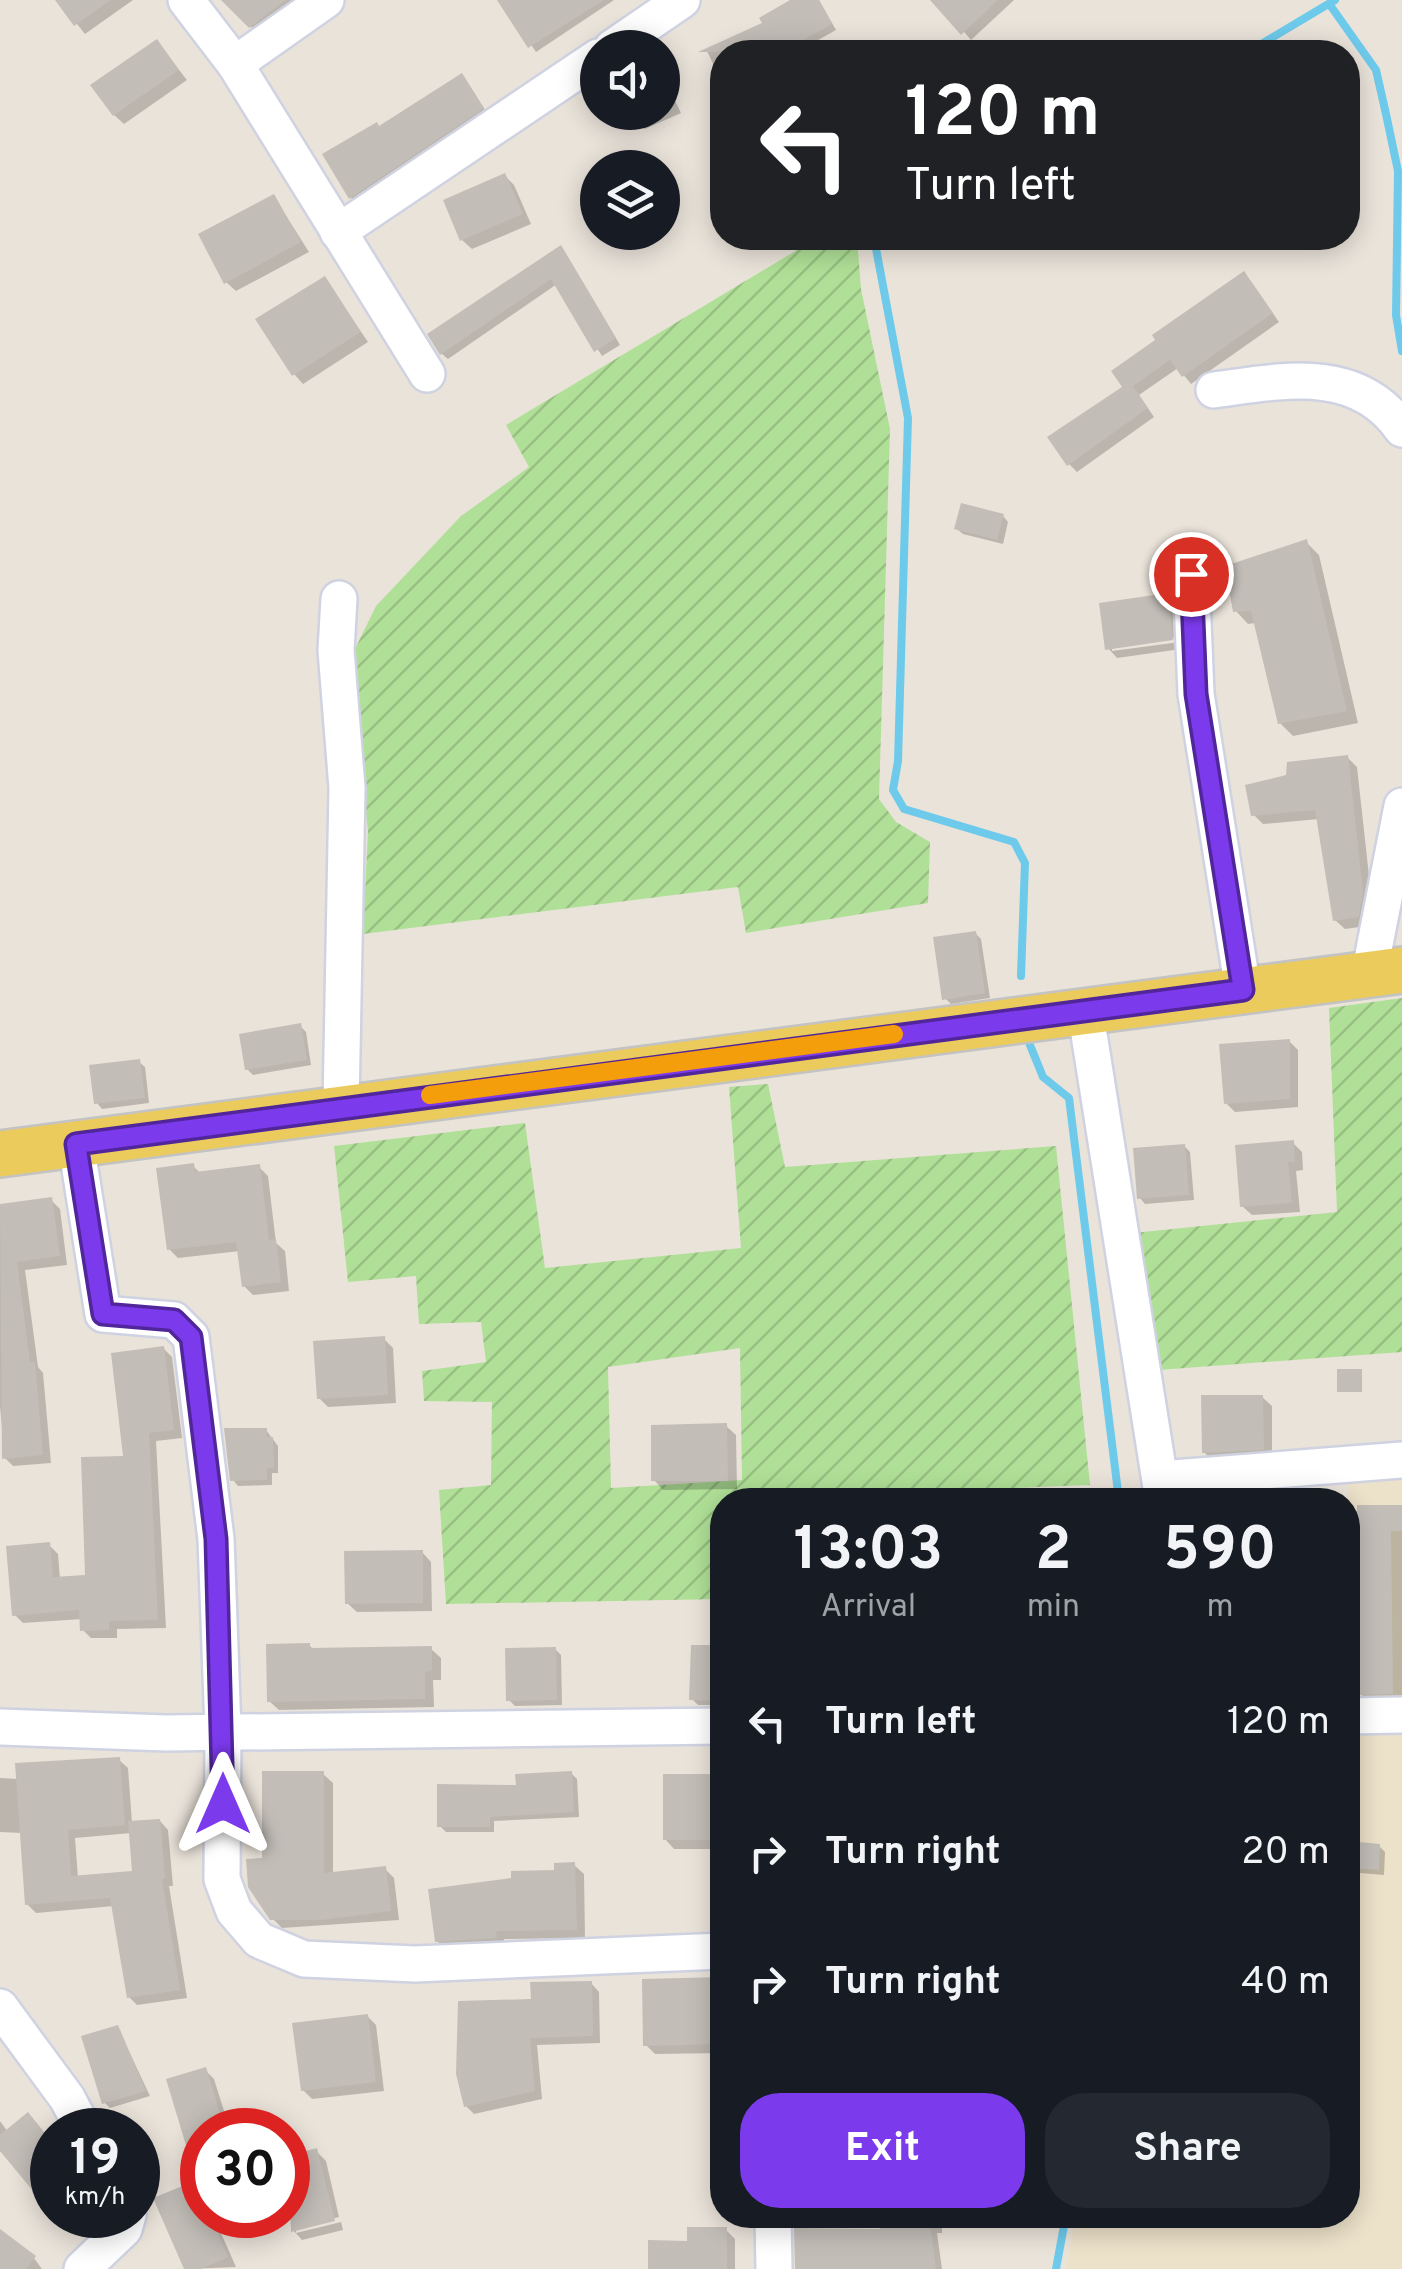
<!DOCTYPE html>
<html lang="en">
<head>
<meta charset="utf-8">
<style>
  body { margin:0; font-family:Overpass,sans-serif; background:#242831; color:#f1f3f6; height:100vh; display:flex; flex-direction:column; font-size:38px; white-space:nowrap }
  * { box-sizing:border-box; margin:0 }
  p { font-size:32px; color:#9ea1a6 }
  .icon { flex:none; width:55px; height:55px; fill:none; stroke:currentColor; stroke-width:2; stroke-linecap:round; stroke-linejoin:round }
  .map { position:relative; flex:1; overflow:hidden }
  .details { position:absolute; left:710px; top:1488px; width:650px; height:740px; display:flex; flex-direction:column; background:#171b24; border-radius:40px; box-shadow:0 5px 25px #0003 }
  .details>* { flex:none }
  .banner { position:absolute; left:710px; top:40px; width:650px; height:210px; border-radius:40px; box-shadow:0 5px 25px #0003; background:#202124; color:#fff; overflow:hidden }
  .controls { position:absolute; left:580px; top:30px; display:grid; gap:20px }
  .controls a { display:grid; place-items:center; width:100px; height:100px; border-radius:50%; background:#171b24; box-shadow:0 5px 25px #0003; font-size:50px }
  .speed { position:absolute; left:30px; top:2108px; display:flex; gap:20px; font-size:50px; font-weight:700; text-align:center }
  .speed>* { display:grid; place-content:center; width:130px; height:130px; border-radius:50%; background:#171b24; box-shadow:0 5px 25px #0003; line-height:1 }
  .speed small { font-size:25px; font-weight:400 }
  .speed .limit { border:15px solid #d22; background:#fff; color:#111 }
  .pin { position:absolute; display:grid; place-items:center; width:85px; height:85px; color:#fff; margin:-42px; border:5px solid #fff; border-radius:50%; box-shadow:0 2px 10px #0007 }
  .me { position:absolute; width:110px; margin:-55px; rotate:0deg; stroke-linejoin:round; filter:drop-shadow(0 0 8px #0008) }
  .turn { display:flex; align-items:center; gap:35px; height:210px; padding:0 30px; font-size:45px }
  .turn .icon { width:130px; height:130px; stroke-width:2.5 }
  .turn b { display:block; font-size:70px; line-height:85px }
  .eta { display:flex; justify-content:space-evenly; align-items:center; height:170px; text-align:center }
  .eta b { font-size:60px; font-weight:700; line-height:70px }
  .action { display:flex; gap:20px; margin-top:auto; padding:20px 30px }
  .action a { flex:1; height:115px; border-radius:40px; background:#7c3aed; color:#fff; font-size:40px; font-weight:700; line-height:115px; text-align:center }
  .action a+a { background:#242831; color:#f1f3f6 }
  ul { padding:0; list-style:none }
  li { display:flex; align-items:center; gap:30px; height:130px; padding:0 30px }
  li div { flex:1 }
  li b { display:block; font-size:38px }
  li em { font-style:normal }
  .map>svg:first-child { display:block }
</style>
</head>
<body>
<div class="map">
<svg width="1402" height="2269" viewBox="0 0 1402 2269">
  <defs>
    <pattern id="garden-furrows" width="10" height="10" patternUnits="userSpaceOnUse" patternTransform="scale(2.5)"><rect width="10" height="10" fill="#b0e097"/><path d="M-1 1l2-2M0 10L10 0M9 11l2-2" fill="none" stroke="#97c082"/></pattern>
  </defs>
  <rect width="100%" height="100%" fill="#eae3da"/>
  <g fill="#ece1c9">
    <polygon points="1347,1478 1402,1478 1402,1705 1348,1705"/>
    <polygon points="1402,1732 1402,2269 1066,2269 1076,2215 1348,2215 1348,1733"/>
  </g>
  <g fill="url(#garden-furrows)" fill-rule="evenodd">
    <polygon points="817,238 857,238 861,289 890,429 879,799 896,822 930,842 928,903 746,933 738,887 363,934 368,831 348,669 356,647 376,606 461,516 529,467 506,425"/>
    <polygon points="1402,998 1402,1352 1145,1371 1124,1234 1337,1212 1329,1008"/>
    <path d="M768,1084L785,1167L1056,1146L1090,1485L722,1500V1599L446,1604L439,1490L491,1485L492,1402L424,1401L422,1371L486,1362L481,1322L419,1324L416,1276L348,1282L334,1146L525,1123L545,1268L741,1248L729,1087ZM740,1348L742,1480L611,1488L608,1367Z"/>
  </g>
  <g fill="#0003" fill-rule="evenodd">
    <polygon points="58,0 133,0 85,34"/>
    <polygon points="225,0 297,0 256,32"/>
    <polygon points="500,0 614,0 536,52"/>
    <polygon points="795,0 819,0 836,30 797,52 722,52 722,83 707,51 765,24"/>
    <polygon points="937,0 1014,0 971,40"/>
    <polygon points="157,42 187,80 124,124 114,115"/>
    <polygon points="662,74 681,113 645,129 634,112 662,112"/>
    <polygon points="461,77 491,118 360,207 351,198 379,129"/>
    <polygon points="505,176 514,185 531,224 472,249 462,240"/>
    <polygon points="274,197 309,252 236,291 226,282"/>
    <polygon points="566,254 620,345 602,356 557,284 448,359 442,354 431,335"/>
    <polygon points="325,279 368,342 303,384 294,374"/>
    <polygon points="1251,282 1279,322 1191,384 1178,368 1139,395 1154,417 1077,472 1069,464 1126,388"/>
    <polygon points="1003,516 1008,522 1003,544 963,534 957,529"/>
    <polygon points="1306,542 1319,555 1358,723 1293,736 1280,723 1256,623 1248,624 1236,611"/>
    <polygon points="1167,596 1176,605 1179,637 1112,646 1112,651 1180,642 1181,649 1117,658 1108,648"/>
    <polygon points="1347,757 1357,767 1372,903 1367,926 1345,929 1335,920 1319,819 1263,824 1253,814"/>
    <polygon points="975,933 981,939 990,998 951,1004 945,998"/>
    <polygon points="300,1026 306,1032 311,1065 253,1075 247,1069"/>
    <polygon points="1289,1041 1298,1050 1298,1107 1235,1112 1226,1103"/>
    <polygon points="139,1062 145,1067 149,1103 102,1109 97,1103"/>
    <polygon points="1293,1143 1302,1152 1303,1170 1296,1171 1300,1212 1252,1215 1242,1206"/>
    <polygon points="1184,1146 1190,1152 1194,1200 1145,1204 1140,1198"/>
    <polygon points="193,1166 201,1174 259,1167 268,1176 276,1243 285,1251 289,1291 253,1295 244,1286 240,1251 178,1258 169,1249"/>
    <polygon points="51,1200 60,1209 67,1265 25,1270 38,1367 43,1373 51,1463 13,1466 5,1458 0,1406 0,1206"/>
    <polygon points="384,1339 393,1348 396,1403 328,1407 319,1398"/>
    <polygon points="163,1348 172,1357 182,1438 156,1441 166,1628 117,1629 117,1638 91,1638 82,1629 82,1619 23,1623 14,1614 49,1545 58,1554 60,1579 87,1577"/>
    <polygon points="1262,1397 1272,1406 1272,1458 1213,1461 1204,1452"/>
    <polygon points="726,1426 736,1435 737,1489 663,1490 654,1480"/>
    <polygon points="266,1430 278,1446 278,1473 272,1473 272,1485 238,1486 233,1480"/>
    <polygon points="1402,1510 1402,1704 1372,1705 1361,1694 1360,1577 1348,1577 1348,1511"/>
    <polygon points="422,1552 431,1562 432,1611 357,1612 347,1603"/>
    <polygon points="309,1645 314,1650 431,1649 441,1658 441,1680 433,1680 434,1707 279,1710 269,1701"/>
    <polygon points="693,1647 722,1648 722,1705 698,1705 692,1699"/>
    <polygon points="555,1649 561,1655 562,1705 515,1706 509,1700"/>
    <path d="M119,1760L128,1768L132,1823L160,1821L168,1830L173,1886H169L187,1998L137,2005L129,1997L114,1906L36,1913L27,1904L22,1833L0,1832V1778L19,1779ZM131,1833L135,1874L78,1878L75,1838Z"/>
    <polygon points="571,1773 577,1779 579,1817 494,1821 494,1832 446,1832 440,1826 518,1787"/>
    <polygon points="323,1774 333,1783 333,1875 385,1869 394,1878 399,1920 282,1928 272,1918 265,1860"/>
    <polygon points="665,1776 722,1777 722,1849 674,1849 665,1839"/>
    <polygon points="1348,1844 1379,1846 1385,1852 1384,1875 1348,1872"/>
    <polygon points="574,1865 584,1874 585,1938 504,1939 505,1947 447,1950 437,1941"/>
    <polygon points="722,1980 722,2053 655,2054 646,2045 644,1981"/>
    <polygon points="591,1983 599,1992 600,2043 537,2045 542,2099 474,2114 466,2106 533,2002"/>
    <polygon points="367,2016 376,2025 384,2091 312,2099 303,2090"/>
    <polygon points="118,2028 150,2096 110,2108 104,2102"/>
    <polygon points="205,2070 214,2079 230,2130 202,2130 202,2168 193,2159"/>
    <polygon points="0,2121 8,2132 48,2138 52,2134 52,2209 2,2149 0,2152"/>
    <polygon points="316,2151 326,2161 339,2217 296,2228 296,2233 341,2222 343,2230 302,2240 293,2230 288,2207 288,2158"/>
    <polygon points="194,2184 202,2192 202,2215 213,2215 236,2267 187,2269"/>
    <polygon points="883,2215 942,2215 942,2233 937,2233 942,2269 796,2269 883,2232"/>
    <polygon points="726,2230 735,2239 735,2269 650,2269 689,2243"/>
    <polygon points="0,2232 34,2258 42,2269 0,2269"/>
  </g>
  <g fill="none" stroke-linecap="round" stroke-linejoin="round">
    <g stroke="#6ecaeb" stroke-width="8">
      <polyline points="1330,5 1376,70 1386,114 1398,171 1396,315 1402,351"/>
      <polyline points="1000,52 1032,52"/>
      <polyline points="1248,52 1335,0"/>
      <polyline points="874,238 908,418 898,761 893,790 904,809 1014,842 1025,863 1021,976"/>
      <polyline points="1030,1045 1043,1077 1069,1098 1119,1500"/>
      <polyline points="1056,2269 1066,2215"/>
    </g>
  </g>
  <g fill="#c2bdb7">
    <polygon points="55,0 111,0 74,26"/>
    <polygon points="221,0 286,0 249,28"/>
    <polygon points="497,0 604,0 528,48"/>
    <polygon points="790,0 819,0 832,24 782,52 698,52 762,23 759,18"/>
    <polygon points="930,0 998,0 961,35"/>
    <polygon points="157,39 179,70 113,116 90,85"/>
    <polygon points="462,73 484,108 349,199 322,154 377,122 379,126"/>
    <polygon points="505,173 523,214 460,241 443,200"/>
    <polygon points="274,194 301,242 224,284 198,234"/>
    <polygon points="561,245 616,338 594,352 551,279 440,355 427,334"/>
    <polygon points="1244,271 1273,313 1182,377 1170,360 1133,386 1148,408 1067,466 1047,437 1122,387 1111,371 1155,340 1152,335"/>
    <polygon points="325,276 361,332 292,376 255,319"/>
    <polygon points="961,503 1004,514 997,540 954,529"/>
    <polygon points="1307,539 1347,711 1278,724 1251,611 1233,612 1225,566"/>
    <polygon points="1168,593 1173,640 1105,650 1099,603"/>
    <polygon points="1348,755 1363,892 1359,917 1333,921 1315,810 1251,816 1245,785 1286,775 1287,762"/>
    <polygon points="976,931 985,993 942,1000 933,937"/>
    <polygon points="301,1023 307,1060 245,1070 239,1034"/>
    <polygon points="1290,1039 1290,1099 1224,1104 1219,1044"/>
    <polygon points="140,1059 145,1098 94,1104 89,1065"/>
    <polygon points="1294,1140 1295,1162 1288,1162 1292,1203 1240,1207 1235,1145"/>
    <polygon points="1185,1144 1189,1195 1137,1199 1133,1148"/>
    <polygon points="194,1163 195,1172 260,1164 269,1240 276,1239 281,1282 242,1287 236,1242 167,1250 156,1168"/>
    <polygon points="52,1197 60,1256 17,1262 30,1362 35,1362 43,1455 2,1459 0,1204"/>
    <polygon points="385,1336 388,1395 317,1399 313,1341"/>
    <polygon points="164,1346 174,1430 149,1433 158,1620 109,1621 109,1630 80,1631 79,1610 12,1616 6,1546 50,1542 53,1577 85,1575 81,1457 123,1456 111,1353"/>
    <rect x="1337" y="1369" width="25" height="23"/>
    <polygon points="1201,1395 1263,1395 1264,1450 1202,1453"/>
    <polygon points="727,1423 728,1481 651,1481 651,1425"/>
    <polygon points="224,1428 267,1428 267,1437 273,1437 274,1468 267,1468 267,1480 230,1481"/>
    <polygon points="1357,1505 1402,1505 1402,1531 1391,1531 1393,1694 1358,1695"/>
    <polygon points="423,1550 423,1603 345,1604 344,1551"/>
    <polygon points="310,1643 310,1648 432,1646 432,1671 425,1672 425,1699 267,1702 266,1644"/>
    <polygon points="691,1645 722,1645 722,1701 689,1700"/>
    <polygon points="556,1647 557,1700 506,1701 505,1648"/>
    <polygon points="120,1757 125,1825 68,1830 71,1876 132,1871 128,1821 160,1819 165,1878 162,1879 180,1990 127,1998 110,1898 25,1905 15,1763"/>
    <polygon points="262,1771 324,1771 324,1873 386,1866 391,1911 322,1920 270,1920 248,1887 246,1859 262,1858"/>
    <polygon points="572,1771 574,1812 490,1817 490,1827 437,1827 437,1784 516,1785 515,1774"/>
    <rect x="663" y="1774" width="59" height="66"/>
    <polygon points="1348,1841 1380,1844 1379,1870 1348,1868"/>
    <polygon points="575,1862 577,1930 496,1931 497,1938 435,1942 428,1889 511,1878 511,1871 554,1870 554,1863"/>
    <polygon points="722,1977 722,2044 643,2046 642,1979"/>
    <polygon points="592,1981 593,2036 530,2038 535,2091 464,2107 456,2074 458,2001 531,1999 530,1982"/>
    <polygon points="368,2014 376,2082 301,2091 292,2023"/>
    <polygon points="118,2025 146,2091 102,2104 81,2036"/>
    <polygon points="206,2067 225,2130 202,2130 202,2182 197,2182 166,2079"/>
    <polygon points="28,2112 52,2142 52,2214 0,2151 0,2135"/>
    <polygon points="317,2148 335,2221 291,2232 288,2156"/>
    <polygon points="195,2181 202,2198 202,2215 210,2215 228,2257 201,2269 184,2269 153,2198"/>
    <polygon points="880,2215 929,2215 936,2269 795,2269 794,2228 880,2229"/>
    <polygon points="687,2227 727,2227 727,2269 648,2269 648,2240 687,2241"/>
    <polygon points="0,2229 36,2256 26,2269 0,2269"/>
  </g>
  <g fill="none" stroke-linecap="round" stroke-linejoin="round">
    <g stroke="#cfd2e1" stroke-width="40">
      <g id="minor">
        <polyline points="186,0 235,64 427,374"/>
        <polyline points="612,48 682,0"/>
        <polyline points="235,64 326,0"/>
        <polyline points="338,232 598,57"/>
        <path d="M1214,390C1281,381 1357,364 1402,429"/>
        <polyline points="1191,573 1196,694 1243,990"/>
        <polyline points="339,599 336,650 347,788 341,1106"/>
        <polyline points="1369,975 1402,806"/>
        <polyline points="1085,1009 1163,1500"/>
        <polyline points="76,1144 103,1314 174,1320 191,1337 216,1539 223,1730 222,1879 234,1911 259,1940 304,1959 415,1964 722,1951"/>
        <polyline points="1160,1479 1402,1460"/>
        <polyline points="1348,1716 1402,1715"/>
        <polyline points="0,1727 166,1733 722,1726"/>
        <polyline points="0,2007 67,2098 84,2130"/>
        <polyline points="773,2215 774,2269"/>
        <polyline points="82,2269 124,2229 128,2215"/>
      </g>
    </g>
    <g stroke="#c3c3c3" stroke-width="50">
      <polyline id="major" points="0,1154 1402,970"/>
    </g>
    <use href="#minor" stroke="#fff" stroke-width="35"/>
    <use href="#major" stroke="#eccb5d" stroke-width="45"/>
  </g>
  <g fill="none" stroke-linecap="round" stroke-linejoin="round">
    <g stroke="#51269a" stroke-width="25">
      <polyline id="route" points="223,1804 216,1539 191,1337 174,1320 103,1314 76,1144 1243,990 1196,694 1191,574"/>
    </g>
    <use href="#route" stroke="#7c3aed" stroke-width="18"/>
    <polyline stroke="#f59e0b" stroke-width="18" points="430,1095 894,1034"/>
  </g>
</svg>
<div class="controls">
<a><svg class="icon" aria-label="sound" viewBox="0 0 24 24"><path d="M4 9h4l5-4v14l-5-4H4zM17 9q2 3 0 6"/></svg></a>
<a><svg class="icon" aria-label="layers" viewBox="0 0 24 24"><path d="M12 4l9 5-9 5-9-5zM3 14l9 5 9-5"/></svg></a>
</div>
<div class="speed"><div>19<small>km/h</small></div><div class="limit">30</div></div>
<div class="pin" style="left:1191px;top:574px;background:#d93025"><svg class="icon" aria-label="arrive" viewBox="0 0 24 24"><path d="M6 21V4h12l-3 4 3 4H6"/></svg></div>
<svg class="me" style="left:223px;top:1804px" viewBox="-20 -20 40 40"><path d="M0-17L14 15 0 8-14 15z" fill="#7c3aed" stroke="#fff" stroke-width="4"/></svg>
<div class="banner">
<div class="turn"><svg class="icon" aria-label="left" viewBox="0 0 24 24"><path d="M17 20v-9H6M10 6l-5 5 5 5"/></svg><div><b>120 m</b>Turn left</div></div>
</div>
<section class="details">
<div class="eta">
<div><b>13:03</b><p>Arrival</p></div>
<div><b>2</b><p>min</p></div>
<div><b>590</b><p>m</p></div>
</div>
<ul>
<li><svg class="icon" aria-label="left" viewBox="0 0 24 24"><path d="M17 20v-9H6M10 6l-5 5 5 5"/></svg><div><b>Turn left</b></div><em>120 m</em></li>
<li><svg class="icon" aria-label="right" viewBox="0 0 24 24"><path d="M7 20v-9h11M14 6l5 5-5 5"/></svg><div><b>Turn right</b></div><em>20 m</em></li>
<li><svg class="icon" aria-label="right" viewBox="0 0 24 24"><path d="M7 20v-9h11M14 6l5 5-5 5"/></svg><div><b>Turn right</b></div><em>40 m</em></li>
</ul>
<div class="action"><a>Exit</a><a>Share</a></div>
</section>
</div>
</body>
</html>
